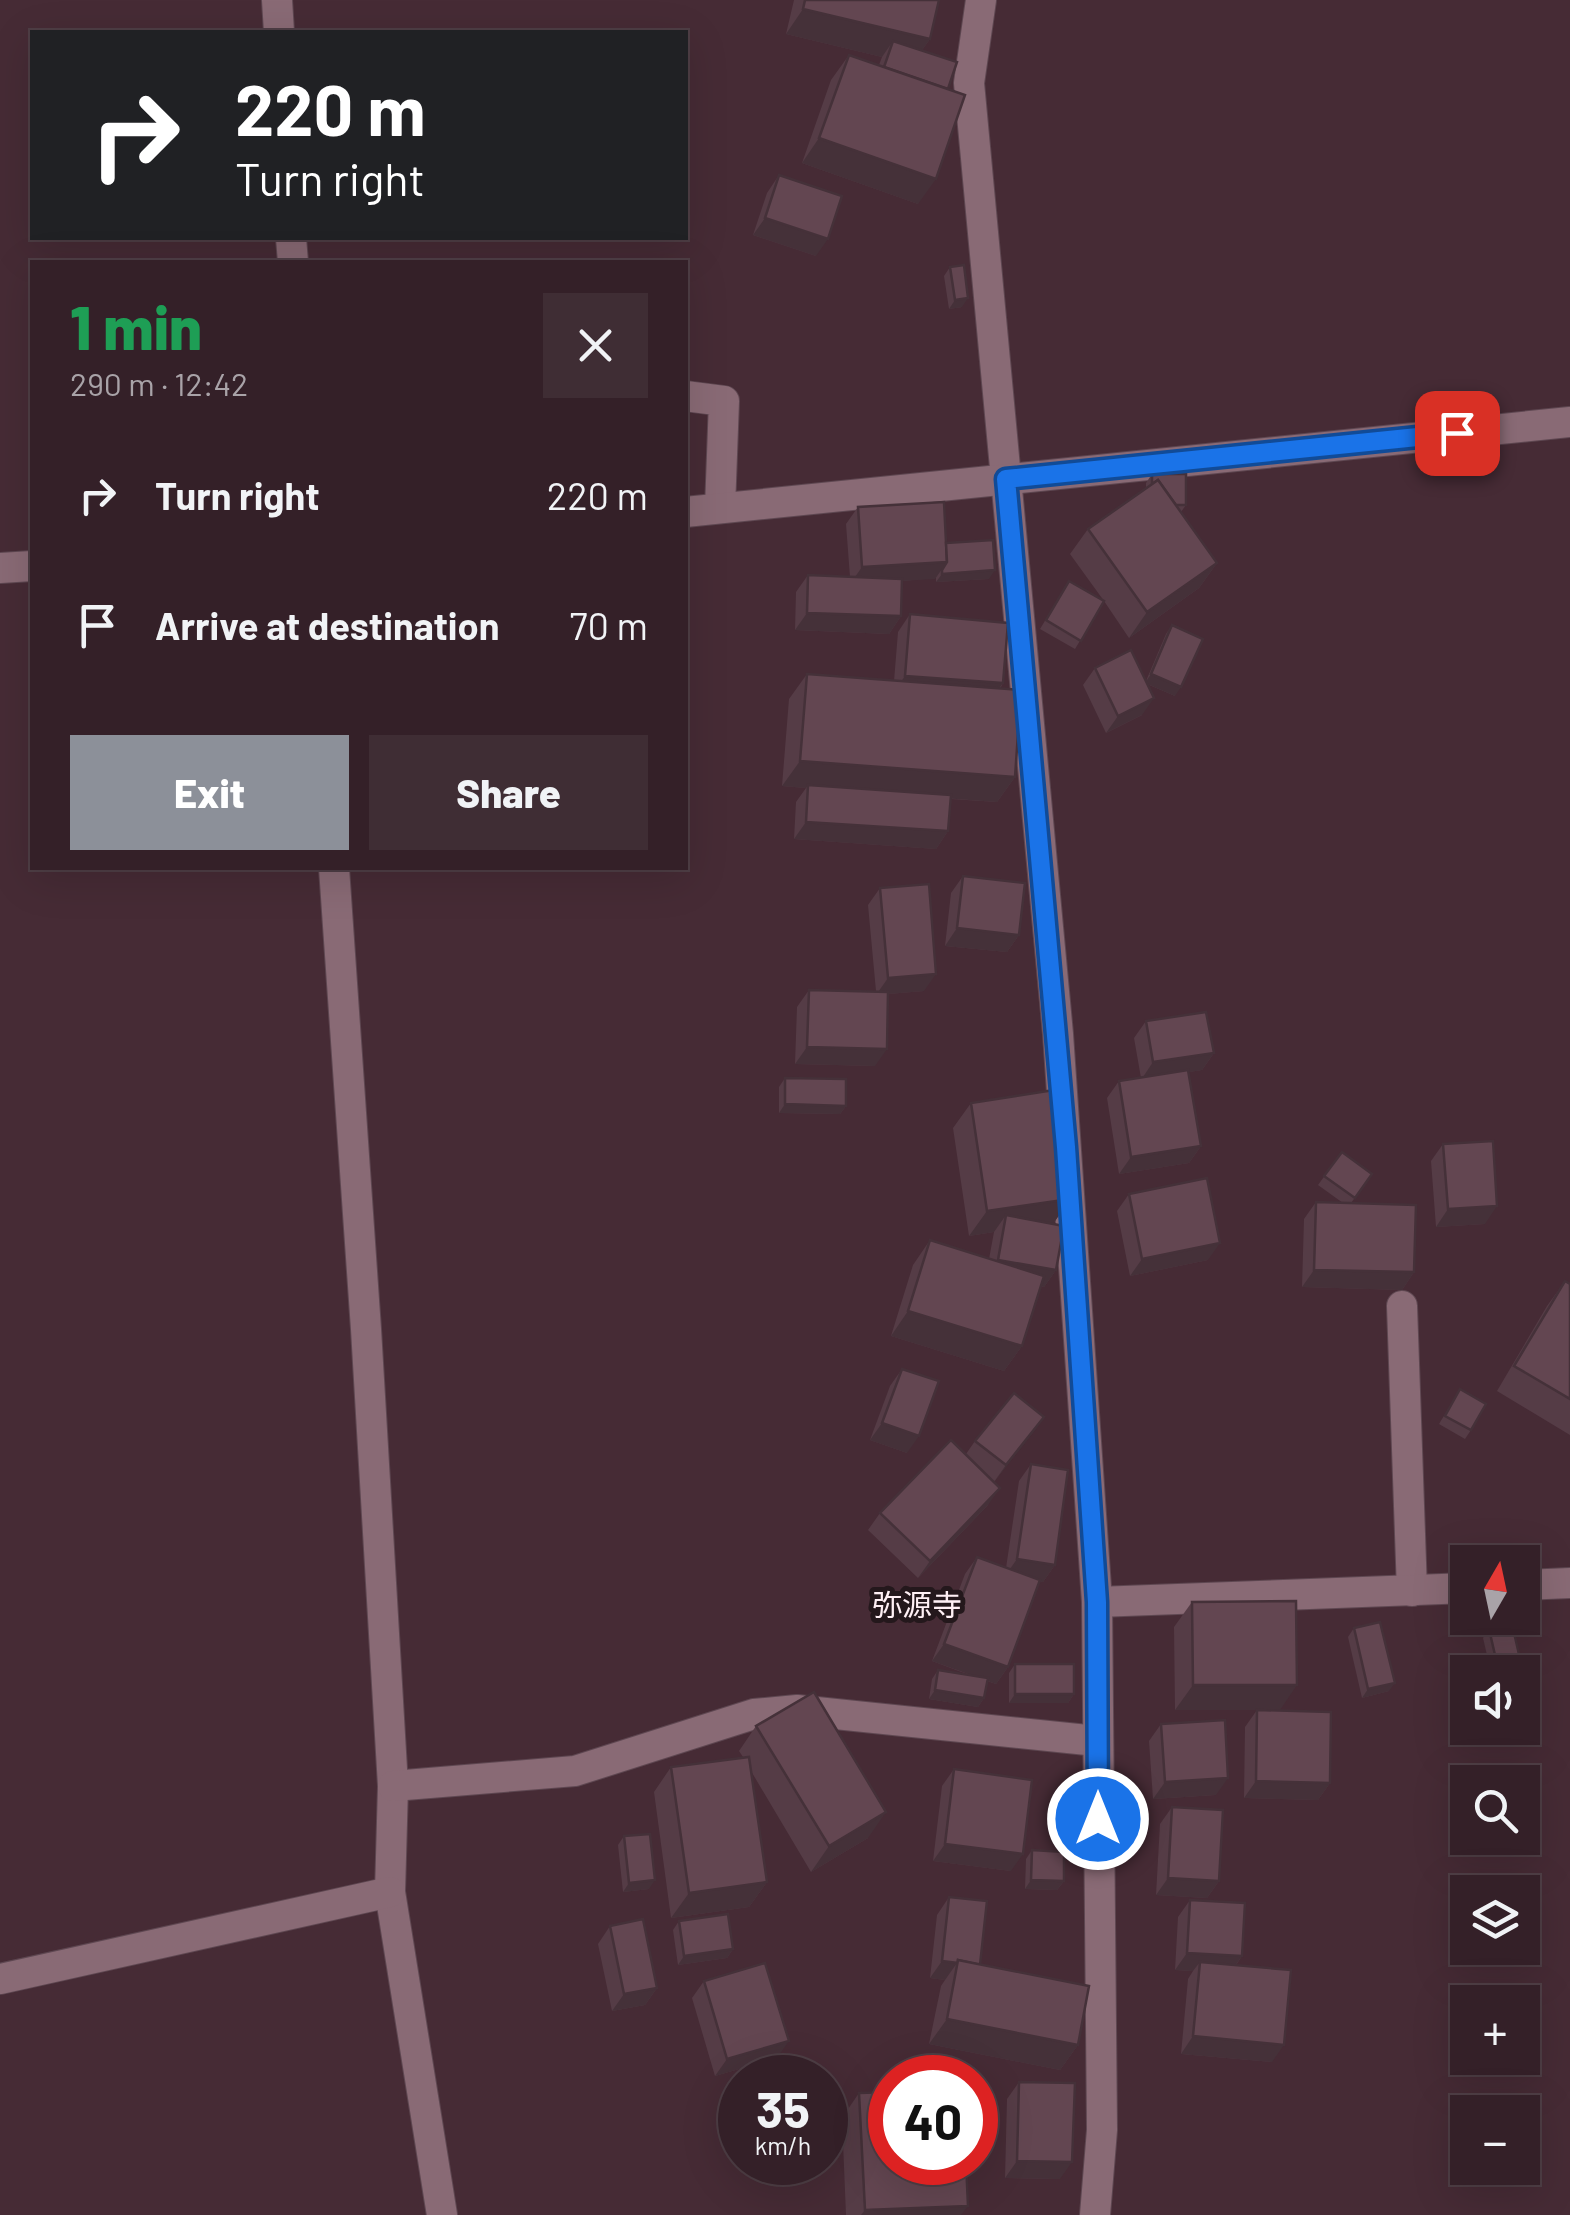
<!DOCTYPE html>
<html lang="en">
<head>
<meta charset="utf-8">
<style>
  body { margin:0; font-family:Barlow,"Noto Sans JP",sans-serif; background:#3f2d34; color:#f1f3f6; height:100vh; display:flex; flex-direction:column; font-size:38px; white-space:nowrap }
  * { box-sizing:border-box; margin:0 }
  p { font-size:32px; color:#a9a3a8 }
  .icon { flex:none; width:55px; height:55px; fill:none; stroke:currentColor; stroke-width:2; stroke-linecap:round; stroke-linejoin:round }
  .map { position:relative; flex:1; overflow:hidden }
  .side { position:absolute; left:30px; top:260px; width:658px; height:610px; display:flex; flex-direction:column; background:#342028; border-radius:0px; box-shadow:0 10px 40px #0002,0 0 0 2px #4e3e45 }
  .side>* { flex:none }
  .top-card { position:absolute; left:30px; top:30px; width:658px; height:210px; border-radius:0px; box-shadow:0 10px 40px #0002,0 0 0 2px #4e3e45; background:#202124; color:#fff; overflow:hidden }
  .needle { width:65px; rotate:9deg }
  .fabs { position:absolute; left:1450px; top:1545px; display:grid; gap:20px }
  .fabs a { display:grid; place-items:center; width:90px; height:90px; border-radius:0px; background:#342028; box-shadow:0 10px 40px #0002,0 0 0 2px #4e3e45; font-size:50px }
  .speed { position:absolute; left:718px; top:2055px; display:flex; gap:20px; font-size:50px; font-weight:700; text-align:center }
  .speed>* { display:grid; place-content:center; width:130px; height:130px; border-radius:50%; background:#342028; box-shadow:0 10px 40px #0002,0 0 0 2px #4e3e45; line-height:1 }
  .speed small { font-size:25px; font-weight:400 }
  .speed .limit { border:15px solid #d22; background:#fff; color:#111 }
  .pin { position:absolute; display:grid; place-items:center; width:85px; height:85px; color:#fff; margin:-42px; border-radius:20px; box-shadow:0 5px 15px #0006 }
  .me { position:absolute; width:110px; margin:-55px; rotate:0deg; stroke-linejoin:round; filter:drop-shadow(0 0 8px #0008) }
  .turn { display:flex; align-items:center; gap:35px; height:210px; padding:0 40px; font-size:45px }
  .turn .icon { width:130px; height:130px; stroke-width:2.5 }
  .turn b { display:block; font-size:70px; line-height:85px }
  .round { display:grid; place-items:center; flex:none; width:105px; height:105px; border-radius:0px; background:#3f2d34 }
  .overview { display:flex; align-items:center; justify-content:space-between; height:170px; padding:0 40px }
  h1 { font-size:60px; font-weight:800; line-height:75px; color:#1e9e55 }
  .primary-button { display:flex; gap:20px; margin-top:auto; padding:20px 40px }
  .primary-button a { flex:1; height:115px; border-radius:0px; background:#8c9099; color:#fff; font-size:40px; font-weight:800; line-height:115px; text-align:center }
  .primary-button a+a { background:#3f2d34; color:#f1f3f6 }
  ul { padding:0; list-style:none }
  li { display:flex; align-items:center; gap:30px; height:130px; padding:0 40px }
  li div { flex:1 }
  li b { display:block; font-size:38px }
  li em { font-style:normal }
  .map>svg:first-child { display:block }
</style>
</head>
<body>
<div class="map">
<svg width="1570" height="2215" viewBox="0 0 1570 2215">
  <rect width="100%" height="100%" fill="#462b35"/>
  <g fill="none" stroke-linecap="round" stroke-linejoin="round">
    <g stroke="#5e4751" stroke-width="32">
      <g id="minor">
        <polyline points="277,0 279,32"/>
        <polyline points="981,0 969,83 1058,1034 1097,1602 1102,2130 1095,2215"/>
        <polyline points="291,238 293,262"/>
        <polyline points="685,396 724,401 720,508"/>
        <polyline points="685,512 1570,422"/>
        <polyline points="0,568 32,566"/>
        <polyline points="334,868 366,1329 393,1786 390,1892 442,2215"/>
        <polyline points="1402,1306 1412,1591"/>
        <polyline points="1522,1585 1570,1583"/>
        <polyline points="1097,1602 1468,1588"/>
        <polyline points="393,1786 575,1771 754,1714 797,1710 1097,1741"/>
        <polyline points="0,1979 390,1892"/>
      </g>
    </g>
    <use href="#minor" stroke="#896a75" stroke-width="30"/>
  </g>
  <g fill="#553c46">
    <polygon points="794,0 939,0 930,39 922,50 948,89 918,204 802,163 831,80 849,55 879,65 882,57 786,34"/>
    <polygon points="779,175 816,256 753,235 767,193"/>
    <polygon points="950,267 962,307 949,309 944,276"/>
    <polygon points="1152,474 1186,505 1181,512 1217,563 1199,588 1129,638 1104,601 1075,649 1040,629 1069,581 1104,601 1070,554 1088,529 1146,488 1146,483"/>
    <polygon points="858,507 946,543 989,579 936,582 936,578 902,581 901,616 889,634 795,630 796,592 808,575 850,577 846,524"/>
    <polygon points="910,614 1003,683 1000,689 1015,777 997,802 951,799 948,831 936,849 794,839 796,802 806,788 782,786 789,699 807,674 894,681 898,632"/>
    <polygon points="1172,625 1175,696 1147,684 1142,715 1106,733 1083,685 1095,668 1146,681 1166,634"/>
    <polygon points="963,876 1019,935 1007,952 945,946 951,893"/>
    <polygon points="880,888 924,991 888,994 875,1066 795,1064 797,1007 809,990 876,991 868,905"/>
    <polygon points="1146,1021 1214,1053 1202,1070 1189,1072 1201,1146 1189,1163 1119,1174 1107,1098 1119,1081 1141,1078 1134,1038"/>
    <polygon points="785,1078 846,1106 840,1114 779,1113 779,1087"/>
    <polygon points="971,1103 1070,1199 1053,1224 1056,1270 1044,1287 1041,1287 1022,1346 1004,1371 891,1336 913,1265 930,1240 989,1259 994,1232 969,1236 953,1128"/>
    <polygon points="1443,1144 1485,1224 1436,1227 1431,1161"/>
    <polygon points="1342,1152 1372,1174 1351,1203 1414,1272 1402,1290 1302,1287 1304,1219 1316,1202 1343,1203 1318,1185"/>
    <polygon points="1129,1194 1208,1260 1130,1276 1117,1211"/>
    <polygon points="1565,1281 1570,1284 1570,1435 1497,1391 1547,1306"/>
    <polygon points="902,1369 907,1453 870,1440 890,1386"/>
    <polygon points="1460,1389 1471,1430 1465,1439 1439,1424"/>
    <polygon points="1044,1417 994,1482 988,1505 918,1578 868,1530 880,1513 966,1454 975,1441"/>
    <polygon points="1031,1464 1055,1565 1043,1582 1039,1581 1008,1667 996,1684 987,1681 984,1698 978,1707 929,1699 932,1679 938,1670 972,1676 932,1661 965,1574 977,1557 1006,1568 1019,1481"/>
    <polygon points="1192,1602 1280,1710 1175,1710 1174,1627"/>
    <polygon points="1354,1628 1389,1691 1362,1698 1348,1637"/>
    <polygon points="1489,1629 1515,1672 1491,1672 1483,1638"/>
    <polygon points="1015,1664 1074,1694 1068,1703 1009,1703 1009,1673"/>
    <polygon points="1257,1710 1330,1783 1318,1800 1244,1798 1245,1727"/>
    <polygon points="1161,1724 1216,1795 1153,1799 1149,1741"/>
    <polygon points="756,1726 868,1838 811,1872 751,1771 767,1882 749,1907 671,1918 654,1792 671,1767 743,1757 739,1751"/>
    <polygon points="954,1769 1011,1871 933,1861 942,1786"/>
    <polygon points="1172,1807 1219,1881 1207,1898 1156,1895 1160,1824"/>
    <polygon points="624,1836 649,1889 623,1892 618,1845"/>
    <polygon points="1032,1850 1064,1881 1057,1890 1025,1889 1026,1859"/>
    <polygon points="949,1897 980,1965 1078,2045 1060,2070 929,2044 941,1986 945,1980 930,1978 937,1915"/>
    <polygon points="1190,1900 1242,1956 1236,1965 1272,2062 1181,2054 1188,1979 1193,1971 1175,1970 1178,1917"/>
    <polygon points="679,1921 733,1949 727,1958 678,1965 673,1930"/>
    <polygon points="610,1926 657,1988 645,2005 612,2011 598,1944"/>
    <polygon points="704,1981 777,2058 715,2076 692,1998"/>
    <polygon points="1019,2082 1060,2179 1005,2178 1007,2099"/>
    <polygon points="859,2093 961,2215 846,2215 842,2118"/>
  </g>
  <g fill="#453139">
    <polygon points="803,9 930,39 912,64 893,41 882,57 786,34"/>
    <polygon points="819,138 936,179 918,204 802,163"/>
    <polygon points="765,218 828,239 816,256 753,235"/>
    <polygon points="968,298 962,307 949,309 955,300"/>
    <polygon points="947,562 935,579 850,584 862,567"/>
    <polygon points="1217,563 1199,588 1129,638 1147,612"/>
    <polygon points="995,570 989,579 936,582 942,574"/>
    <polygon points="807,613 901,616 889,634 795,630"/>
    <polygon points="1151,674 1181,687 1175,696 1145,683"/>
    <polygon points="905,676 1003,683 991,700 893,693"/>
    <polygon points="1154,698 1142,715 1106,733 1118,716"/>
    <polygon points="800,761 1015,777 997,802 808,788 808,785 806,788 782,786"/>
    <polygon points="806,822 948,831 936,849 794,839"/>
    <polygon points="957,928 1019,935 1007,952 945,946"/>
    <polygon points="936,974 924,991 876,995 888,978"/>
    <polygon points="807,1047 887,1049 875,1066 795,1064"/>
    <polygon points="1214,1053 1202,1070 1141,1080 1153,1062"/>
    <polygon points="785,1104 846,1106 840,1114 779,1113"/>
    <polygon points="1201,1146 1189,1163 1119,1174 1131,1157"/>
    <polygon points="1070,1199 1053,1224 1006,1215 994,1232 969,1236 987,1211"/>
    <polygon points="1497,1206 1485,1224 1436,1227 1448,1209"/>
    <polygon points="1220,1243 1208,1260 1130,1276 1142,1259"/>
    <polygon points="998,1260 1056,1270 1044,1287 986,1277"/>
    <polygon points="1314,1270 1414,1272 1402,1290 1302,1287"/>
    <polygon points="908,1311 1022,1346 1004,1371 891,1336"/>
    <polygon points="1044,1417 1032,1434 994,1482 1006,1465"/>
    <polygon points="882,1423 919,1436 907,1453 870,1440"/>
    <polygon points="1000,1488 988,1505 918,1578 930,1561"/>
    <polygon points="1017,1559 1055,1565 1043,1582 1005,1576"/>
    <polygon points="944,1644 1008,1667 996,1684 932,1661"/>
    <polygon points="1521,1663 1515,1672 1495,1672 1498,1668"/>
    <polygon points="1395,1683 1389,1691 1362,1698 1368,1689"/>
    <polygon points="1193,1685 1297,1685 1280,1710 1175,1710"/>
    <polygon points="935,1690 984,1698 978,1707 929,1699"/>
    <polygon points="1015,1694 1074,1694 1068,1703 1009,1703"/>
    <polygon points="1228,1778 1216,1795 1153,1799 1165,1782"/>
    <polygon points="1256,1781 1330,1783 1318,1800 1244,1798"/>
    <polygon points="886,1812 868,1838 811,1872 829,1846"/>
    <polygon points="945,1844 1023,1854 1011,1871 933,1861"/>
    <polygon points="1168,1878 1219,1881 1207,1898 1156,1895"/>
    <polygon points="655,1880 649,1889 623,1892 629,1883"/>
    <polygon points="1031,1880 1064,1881 1057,1890 1025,1889"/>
    <polygon points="767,1882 749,1907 671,1918 689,1893"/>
    <polygon points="733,1949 727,1958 678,1965 684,1956"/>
    <polygon points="1187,1953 1242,1956 1230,1973 1200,1962 1193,1971 1175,1970"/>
    <polygon points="942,1961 957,1963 945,1980 930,1978"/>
    <polygon points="657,1988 645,2005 612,2011 624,1994"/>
    <polygon points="947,2019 1078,2045 1060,2070 929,2044"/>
    <polygon points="1193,2036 1284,2045 1272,2062 1181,2054"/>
    <polygon points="789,2041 777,2058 715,2076 727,2059"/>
    <polygon points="1017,2161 1072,2162 1060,2179 1005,2178"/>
    <polygon points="968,2206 961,2215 861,2215 865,2210"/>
  </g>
  <g fill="#634651" stroke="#453139" stroke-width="2.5">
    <polygon points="805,0 939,0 930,39 803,9"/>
    <polygon points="893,41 957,62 948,89 884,67"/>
    <polygon points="849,55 965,95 936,179 819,138"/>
    <polygon points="779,175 842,196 828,239 765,218"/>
    <polygon points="964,265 968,298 955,300 950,267"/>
    <polygon points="1152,474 1186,474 1186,505 1176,505 1158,480 1152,484"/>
    <polygon points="1158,480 1217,563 1147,612 1088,529"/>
    <polygon points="944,502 947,562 862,567 858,507"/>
    <polygon points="993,540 995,570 942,574 942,570 947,562 946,543"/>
    <polygon points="808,575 902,579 901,616 807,613"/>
    <polygon points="1069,581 1104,601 1081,641 1046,620"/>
    <polygon points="910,614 1008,623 1003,683 905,676"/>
    <polygon points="1172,625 1203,639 1181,687 1151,674"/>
    <polygon points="1131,650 1154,698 1118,716 1095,668"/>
    <polygon points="807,674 1021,690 1015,777 800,761"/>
    <polygon points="808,785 951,795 948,831 806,822"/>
    <polygon points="963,876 1025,883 1019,935 957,928"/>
    <polygon points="929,884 936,974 888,978 880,888"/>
    <polygon points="809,990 888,992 887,1049 807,1047"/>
    <polygon points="1206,1012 1214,1053 1153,1062 1146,1021"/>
    <polygon points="1188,1070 1201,1146 1131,1157 1119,1081"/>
    <polygon points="785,1078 846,1079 846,1106 785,1104"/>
    <polygon points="1054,1090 1070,1199 987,1211 971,1103"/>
    <polygon points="1493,1141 1497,1206 1448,1209 1443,1144"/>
    <polygon points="1342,1152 1372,1174 1355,1198 1324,1176"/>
    <polygon points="1207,1178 1220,1243 1142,1259 1129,1194"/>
    <polygon points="1316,1202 1416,1205 1414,1272 1314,1270"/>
    <polygon points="1006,1215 1064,1226 1056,1270 998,1260"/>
    <polygon points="930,1240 1044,1276 1022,1346 908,1311"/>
    <polygon points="1565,1281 1570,1284 1570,1399 1514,1366"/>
    <polygon points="902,1369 939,1381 919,1436 882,1423"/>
    <polygon points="1460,1389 1486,1404 1471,1430 1445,1416"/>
    <polygon points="1014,1393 1044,1417 1006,1465 975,1441"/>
    <polygon points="951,1440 1000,1488 930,1561 880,1513"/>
    <polygon points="1031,1464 1068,1470 1055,1565 1017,1559"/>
    <polygon points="977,1557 1040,1580 1008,1667 944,1644"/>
    <polygon points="1296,1601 1297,1685 1193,1685 1192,1602"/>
    <polygon points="1380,1622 1395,1683 1368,1689 1354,1628"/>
    <polygon points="1512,1624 1521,1663 1498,1668 1489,1629"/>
    <rect x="1015" y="1664" width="59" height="30"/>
    <polygon points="938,1670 988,1678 984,1698 935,1690"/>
    <polygon points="814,1692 886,1812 829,1846 756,1726"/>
    <polygon points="1257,1710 1331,1712 1330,1783 1256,1781"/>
    <polygon points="1225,1720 1228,1778 1165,1782 1161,1724"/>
    <polygon points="749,1757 767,1882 689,1893 671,1767"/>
    <polygon points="954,1769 1032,1780 1023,1854 945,1844"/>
    <polygon points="1172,1807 1223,1810 1219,1881 1168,1878"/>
    <polygon points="650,1834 655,1880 629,1883 624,1836"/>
    <polygon points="1032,1850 1064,1852 1064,1881 1031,1880"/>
    <polygon points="949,1897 987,1901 980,1965 958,1960 958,1963 942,1961"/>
    <polygon points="1190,1900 1245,1903 1242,1956 1187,1953"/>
    <polygon points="728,1914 733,1949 684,1956 679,1921"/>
    <polygon points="643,1919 657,1988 624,1994 610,1926"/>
    <polygon points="958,1960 1089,1986 1078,2045 947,2019"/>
    <polygon points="1200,1962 1291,1970 1284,2045 1193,2036"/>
    <polygon points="765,1963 789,2041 727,2059 704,1981"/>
    <polygon points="1019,2082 1075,2083 1072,2162 1017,2161"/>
    <polygon points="890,2092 890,2162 966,2162 968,2206 865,2210 859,2093"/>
  </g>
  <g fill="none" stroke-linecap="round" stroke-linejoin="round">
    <g stroke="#114b97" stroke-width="25">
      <polyline id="route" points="1098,1819 1097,1602 1066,1147 1006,479 1457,433"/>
    </g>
    <use href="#route" stroke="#1a73e8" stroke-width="18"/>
  </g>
  <g text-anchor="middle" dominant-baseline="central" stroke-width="10" stroke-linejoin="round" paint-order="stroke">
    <g font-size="30" fill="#fff0f5" stroke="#24181c">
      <text x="917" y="1604">弥源寺</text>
    </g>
  </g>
</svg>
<div class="fabs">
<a><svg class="needle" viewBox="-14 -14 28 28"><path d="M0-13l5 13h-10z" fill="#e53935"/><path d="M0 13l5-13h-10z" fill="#a9a3a8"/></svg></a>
<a><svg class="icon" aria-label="sound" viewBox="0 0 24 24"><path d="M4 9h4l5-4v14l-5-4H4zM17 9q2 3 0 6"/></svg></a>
<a><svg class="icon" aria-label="search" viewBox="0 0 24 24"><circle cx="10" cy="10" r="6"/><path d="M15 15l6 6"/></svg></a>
<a><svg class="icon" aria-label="layers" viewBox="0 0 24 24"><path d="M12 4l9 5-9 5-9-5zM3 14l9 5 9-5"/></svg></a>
<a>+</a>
<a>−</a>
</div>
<div class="speed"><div>35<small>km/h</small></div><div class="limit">40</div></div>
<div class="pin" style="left:1457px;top:433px;background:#d93025"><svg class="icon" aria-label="arrive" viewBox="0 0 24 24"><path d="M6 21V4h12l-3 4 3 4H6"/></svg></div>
<svg class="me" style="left:1098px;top:1819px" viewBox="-20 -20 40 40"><circle r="17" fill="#1a73e8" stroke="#fff" stroke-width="3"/><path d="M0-11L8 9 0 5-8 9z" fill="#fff"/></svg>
<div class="top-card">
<div class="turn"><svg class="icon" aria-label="right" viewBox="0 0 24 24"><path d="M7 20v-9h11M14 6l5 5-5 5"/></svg><div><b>220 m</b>Turn right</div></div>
</div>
<section class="side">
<div class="overview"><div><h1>1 min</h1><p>290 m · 12:42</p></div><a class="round"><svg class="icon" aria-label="close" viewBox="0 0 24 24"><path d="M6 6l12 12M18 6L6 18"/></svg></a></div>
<ul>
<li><svg class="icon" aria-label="right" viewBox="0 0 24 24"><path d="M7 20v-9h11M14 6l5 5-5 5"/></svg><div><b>Turn right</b></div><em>220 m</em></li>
<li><svg class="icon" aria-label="arrive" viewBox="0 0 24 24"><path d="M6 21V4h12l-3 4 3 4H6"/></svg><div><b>Arrive at destination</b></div><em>70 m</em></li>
</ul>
<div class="primary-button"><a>Exit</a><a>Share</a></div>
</section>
</div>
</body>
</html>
